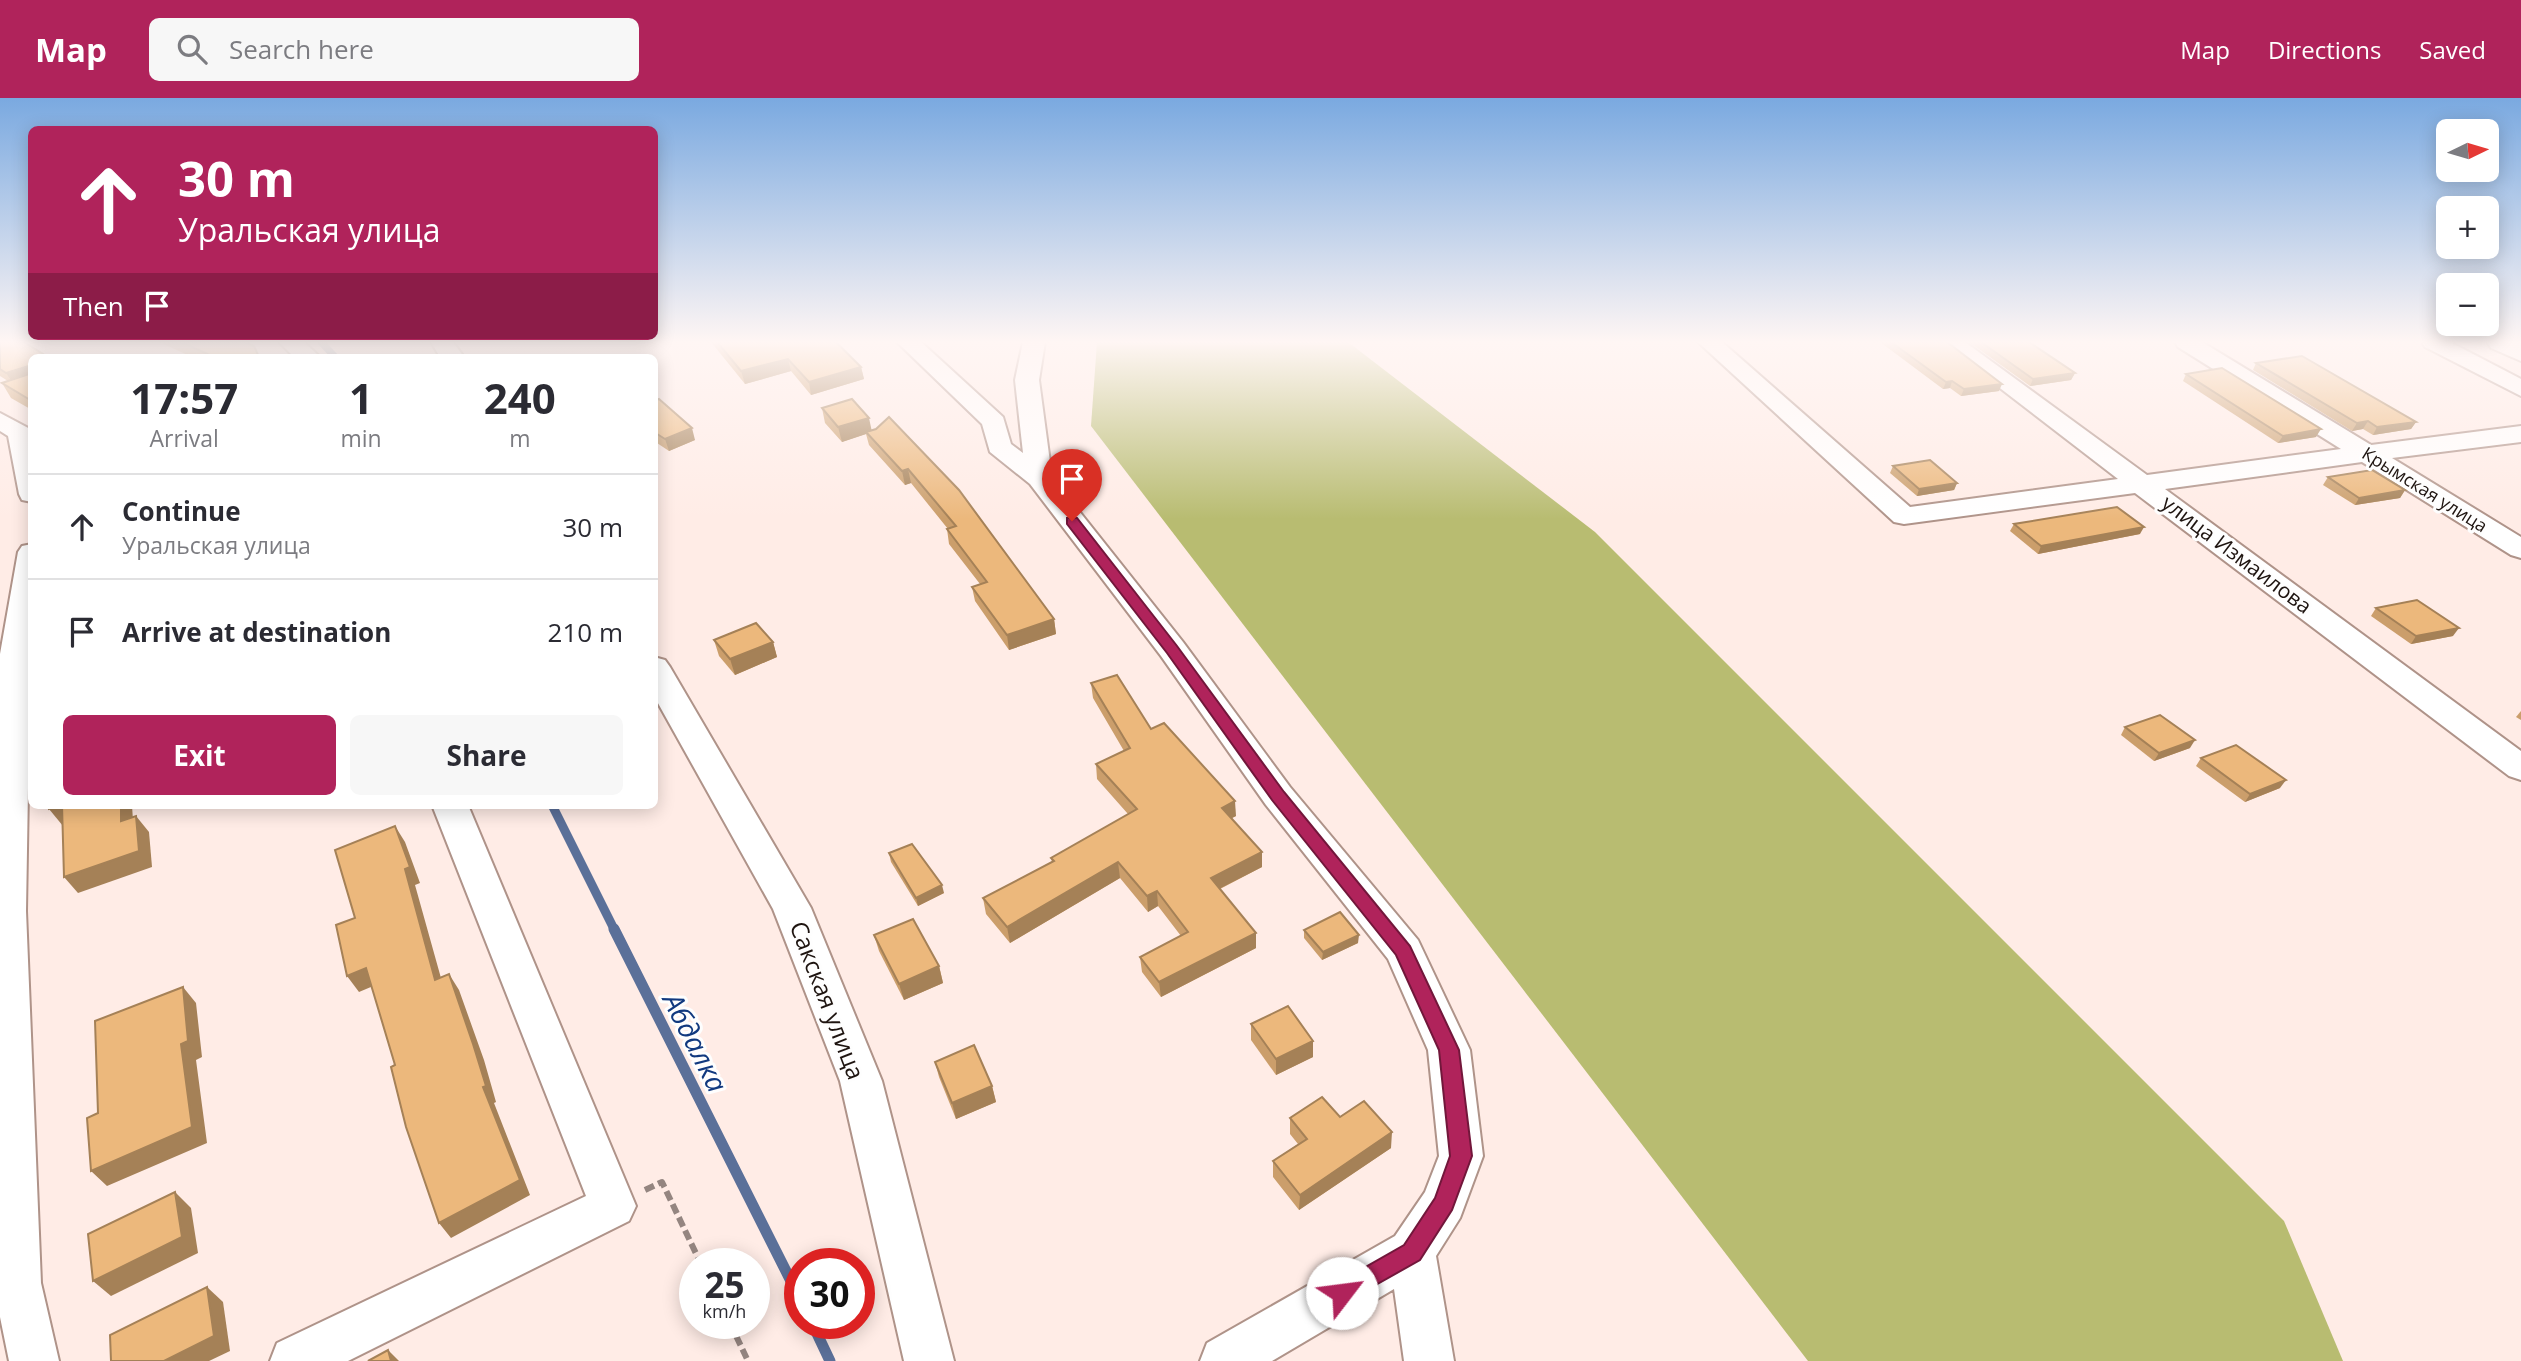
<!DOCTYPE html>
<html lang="en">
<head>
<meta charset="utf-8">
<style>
  body { margin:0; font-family:"Open Sans",sans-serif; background:#f7f7f7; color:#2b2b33; height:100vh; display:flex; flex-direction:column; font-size:26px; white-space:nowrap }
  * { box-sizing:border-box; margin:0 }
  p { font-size:23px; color:#7c7c81 }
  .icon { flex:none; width:38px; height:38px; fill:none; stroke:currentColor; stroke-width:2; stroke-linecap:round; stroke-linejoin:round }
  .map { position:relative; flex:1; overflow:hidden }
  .side { position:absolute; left:28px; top:256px; width:630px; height:455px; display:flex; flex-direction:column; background:#fff; border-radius:10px; box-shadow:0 4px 18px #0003 }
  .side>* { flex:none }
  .top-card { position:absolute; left:28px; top:28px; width:630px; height:214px; border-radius:10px; box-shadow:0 4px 18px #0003; background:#b0235b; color:#fff; overflow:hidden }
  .needle { width:46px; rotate:85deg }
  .tools { position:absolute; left:2436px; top:21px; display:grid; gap:14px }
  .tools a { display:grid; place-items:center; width:63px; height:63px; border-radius:10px; background:#fff; box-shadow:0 4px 18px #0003; font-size:35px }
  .speed { position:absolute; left:679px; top:1150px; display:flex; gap:14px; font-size:35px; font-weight:700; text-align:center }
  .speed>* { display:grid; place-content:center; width:91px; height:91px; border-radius:50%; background:#fff; box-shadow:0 4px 18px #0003; line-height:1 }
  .speed small { font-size:18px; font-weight:400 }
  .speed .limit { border:10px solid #d22; background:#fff; color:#111 }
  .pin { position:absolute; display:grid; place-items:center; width:60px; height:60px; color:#fff; margin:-72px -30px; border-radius:50% 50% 50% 0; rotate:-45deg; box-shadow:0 0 7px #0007 }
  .pin .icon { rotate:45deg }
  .me { position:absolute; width:77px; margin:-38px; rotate:60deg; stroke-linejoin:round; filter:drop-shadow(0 0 5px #0008) }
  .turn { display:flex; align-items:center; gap:24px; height:147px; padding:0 35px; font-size:32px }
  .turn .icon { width:91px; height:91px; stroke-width:2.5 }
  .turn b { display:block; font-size:49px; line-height:60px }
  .then { display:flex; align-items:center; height:66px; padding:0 35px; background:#0003; gap:14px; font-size:26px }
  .eta { display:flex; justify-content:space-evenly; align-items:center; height:119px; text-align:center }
  .eta b { font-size:42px; font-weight:700; line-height:49px }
  .action { display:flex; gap:14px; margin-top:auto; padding:14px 35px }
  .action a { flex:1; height:80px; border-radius:10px; background:#b0235b; color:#fff; font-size:28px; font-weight:700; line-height:80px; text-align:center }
  .action a+a { background:#f7f7f7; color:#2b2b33 }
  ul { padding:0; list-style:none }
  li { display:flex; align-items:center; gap:21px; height:105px; padding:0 35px; border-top:2px solid #e1e1e2 }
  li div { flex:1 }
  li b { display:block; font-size:26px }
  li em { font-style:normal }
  header { display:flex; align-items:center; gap:42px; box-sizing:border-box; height:98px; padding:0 35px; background:#b0235b; color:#fff }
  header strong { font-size:33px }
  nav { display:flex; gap:38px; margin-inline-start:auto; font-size:24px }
  .search { width:490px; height:63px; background:#f7f7f7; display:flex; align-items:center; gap:18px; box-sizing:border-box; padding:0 24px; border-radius:10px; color:#7c7c81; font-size:26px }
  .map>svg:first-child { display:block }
</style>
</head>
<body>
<header>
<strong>Map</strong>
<div class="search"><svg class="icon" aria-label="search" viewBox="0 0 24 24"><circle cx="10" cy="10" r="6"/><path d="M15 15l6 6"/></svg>Search here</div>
<nav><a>Map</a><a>Directions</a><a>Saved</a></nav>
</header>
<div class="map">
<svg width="2521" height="1263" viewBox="0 0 2521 1263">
  <rect width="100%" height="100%" fill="#ffece6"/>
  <polygon fill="#b8bc71" points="1097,244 1348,244 1595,434 2284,1123 2343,1263 1808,1263 1091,328"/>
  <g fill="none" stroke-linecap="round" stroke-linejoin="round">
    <polyline stroke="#5b7099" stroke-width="7" points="321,244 335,259"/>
    <polyline stroke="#5b7099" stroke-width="9" points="552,707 615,833"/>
    <g stroke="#5b7099" stroke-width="11">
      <polyline points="614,831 800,1201"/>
      <polyline points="812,1225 830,1263"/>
    </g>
    <g stroke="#af9389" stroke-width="4">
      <g id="minor">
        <polygon points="279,244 304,244 320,259 294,259"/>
        <polygon points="431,244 453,244 464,259 440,259"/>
        <polygon points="897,244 921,244 1003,319 1011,346 1023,355 1015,282 1023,244 1045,244 1039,282 1052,379 1183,544 1290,689 1418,842 1470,952 1483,1058 1460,1120 1436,1158 1454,1263 1404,1263 1394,1191 1272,1263 1200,1263 1207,1245 1395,1138 1425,1094 1439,1058 1428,952 1388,861 1266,707 1161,558 1030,386 990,354 982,326"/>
        <polygon points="1698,244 1722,244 1910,409 2118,381 1940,244 1965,244 2147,377 2341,351 2178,249 2175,244 2202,244 2371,347 2521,328 2521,344 2392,360 2521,439 2521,460 2511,457 2362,364 2165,391 2521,653 2521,682 2509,678 2135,395 1904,426 1894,424"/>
        <polygon points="2422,244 2450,244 2521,281 2521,298 2425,249"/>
        <polygon points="0,315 32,332 32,404 22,402 19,396 8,338 0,333"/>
        <polygon points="32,446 26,813 41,1185 59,1263 9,1263 0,1219 0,556 18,454 22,448"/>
        <polygon points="654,559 665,562 670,569 811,810 882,983 954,1263 904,1263 840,983 773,811 654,598"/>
        <polygon points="432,707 468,707 636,1108 629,1123 348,1263 270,1263 277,1245 586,1098"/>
      </g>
    </g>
    <g stroke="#af9389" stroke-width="4">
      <polygon id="secondary" points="2487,244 2521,244 2521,263 2491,250"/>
    </g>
    <g stroke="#948580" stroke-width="6" stroke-dasharray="10 4.5" stroke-linecap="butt">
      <polyline points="645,1092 662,1084 701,1166"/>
      <polyline points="730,1225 748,1263"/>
    </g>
    <use href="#minor" fill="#fff" fill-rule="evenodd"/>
    <use href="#secondary" fill="#fff" fill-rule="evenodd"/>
  </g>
  <g fill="#cb9e6b">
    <polygon points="0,244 32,259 32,312 11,300 2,285 8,283 0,278"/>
    <polygon points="159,244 245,244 260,259 192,259"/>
    <polygon points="711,244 836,244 861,269 864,281 811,297 791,273 745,286"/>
    <polygon points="1880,244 1947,244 1999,293 1961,298 1950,290 1943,291"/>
    <polygon points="1969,244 2029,244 2075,275 2071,282 2030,288"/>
    <polygon points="2256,265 2416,324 2411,331 2373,337 2363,331 2352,333 2253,272"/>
    <polygon points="2186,276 2316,339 2278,345 2183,283"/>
    <polygon points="654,303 695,342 669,353 654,343"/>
    <polygon points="822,310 872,332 1054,521 1056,536 1009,552 975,503 972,489 980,486 949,446 947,431 948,431 911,385 905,387 869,347 866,336 842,344 825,325"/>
    <polygon points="1893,368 1957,385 1954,392 1917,398 1890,375"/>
    <polygon points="2328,379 2405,392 2400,400 2355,407 2323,387"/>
    <polygon points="2014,426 2140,436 2038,456 2010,433"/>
    <polygon points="2376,510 2453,538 2411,546 2371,518"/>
    <polygon points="714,542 773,544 777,559 735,577 719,558"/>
    <polygon points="1091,585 1151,631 1236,718 1232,720 1262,769 1220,791 1256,850 1161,899 1142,874 1140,859 1181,838 1158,808 1148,814 1120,780 1010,845 986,816 983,800 1052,764 1051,760 1128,716 1097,681 1096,666 1124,653 1093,600"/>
    <polygon points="2521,613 2521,622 2516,619"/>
    <polygon points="2125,629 2190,650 2154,663 2121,637"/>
    <polygon points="2201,660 2280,690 2245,704 2196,668"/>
    <polygon points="889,755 944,795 918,808 891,764"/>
    <polygon points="1304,832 1358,845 1322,862 1304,840"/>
    <polygon points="874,837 939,868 943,885 904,902 879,853"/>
    <polygon points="1251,926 1313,943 1313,959 1276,977 1251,942"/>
    <polygon points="935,964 992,988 996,1004 956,1021 939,979"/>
    <polygon points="1340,1019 1391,1050 1299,1112 1273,1079 1273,1063 1298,1046 1290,1036 1290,1020"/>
  </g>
  <g fill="#a58157">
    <polygon points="788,261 791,273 745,286 741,273"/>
    <polygon points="32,267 32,282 15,288 6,275"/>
    <polygon points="861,269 864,281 811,297 809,284"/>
    <polygon points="2075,275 2071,282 2030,288 2033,281"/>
    <polygon points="1952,283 1950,290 1943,291 1946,284"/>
    <polygon points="2002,286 1999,293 1961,298 1964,291"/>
    <polygon points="869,320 872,334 866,334 866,336 842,344 838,329"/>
    <polygon points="2368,323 2363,331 2352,333 2357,325"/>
    <polygon points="2416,324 2411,331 2373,337 2377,329"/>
    <polygon points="692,330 695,342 669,353 665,341"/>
    <polygon points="2321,331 2316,339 2278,345 2283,338"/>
    <polygon points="908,371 911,385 905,387 902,373"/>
    <polygon points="1957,385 1954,392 1917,398 1919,391"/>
    <polygon points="2405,392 2400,400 2355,407 2359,400"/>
    <polygon points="2144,429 2140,436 2038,456 2041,448"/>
    <polygon points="1054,521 1056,536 1009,552 1007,537"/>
    <polygon points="2459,530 2453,538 2411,546 2416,538"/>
    <polygon points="773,544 777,559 735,577 730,561"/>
    <polygon points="2195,642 2190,650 2154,663 2159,655"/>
    <polygon points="2286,682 2280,690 2245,704 2250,696"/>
    <polygon points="1235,703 1236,718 1222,725 1222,710"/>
    <polygon points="62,707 63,728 49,711"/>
    <polygon points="121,707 132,707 134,739 121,723"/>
    <polygon points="136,718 149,734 152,769 78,795 64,779"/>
    <polygon points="395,728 405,744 420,785 415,787 446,898 435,882 405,771"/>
    <polygon points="1262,754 1262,769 1211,795 1211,780"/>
    <polygon points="1118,764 1120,780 1010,845 1007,829"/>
    <polygon points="942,787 944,795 918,808 916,800"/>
    <polygon points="1157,793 1158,808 1148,814 1147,798"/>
    <polygon points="1256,835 1256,850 1161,899 1159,884"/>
    <polygon points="1359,837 1358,845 1322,862 1323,854"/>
    <polygon points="939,868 943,885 904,902 899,886"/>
    <polygon points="366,870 378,886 359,894 347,878"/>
    <polygon points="449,876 459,892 484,962 496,1004 494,1005 530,1097 451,1140 439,1125 483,989"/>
    <polygon points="183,889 196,905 202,959 196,962 207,1045 107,1088 91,1073 181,946"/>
    <polygon points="1313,943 1313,959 1276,977 1276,961"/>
    <polygon points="992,988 996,1004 956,1021 952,1005"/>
    <polygon points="1392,1034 1391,1050 1299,1112 1300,1097"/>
    <polygon points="175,1094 191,1110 198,1155 111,1198 93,1183"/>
    <polygon points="207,1189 223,1204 230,1253 209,1263 164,1263"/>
    <polygon points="388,1252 399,1263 391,1263"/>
  </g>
  <g fill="#ecb87c" stroke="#a58157" stroke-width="2">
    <polygon points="0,244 24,244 48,259 32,259 32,267 6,275 0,271"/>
    <polygon points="181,244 245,244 254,248 259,259 214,259"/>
    <polygon points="717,244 836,244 861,269 809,284 788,261 741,273"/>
    <polygon points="1891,244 1947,244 2002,286 1964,291 1952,283 1946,284"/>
    <polygon points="1981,244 2029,244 2075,275 2033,281"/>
    <polygon points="2302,258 2416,324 2377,329 2368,323 2357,325 2256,265"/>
    <polygon points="2222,270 2321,331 2283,338 2186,276"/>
    <polygon points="32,275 32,303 2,285"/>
    <polygon points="659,301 692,330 665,341 654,334 654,303"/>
    <polygon points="852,301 869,320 838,329 822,310"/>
    <polygon points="889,319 959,392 1054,521 1007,537 972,489 987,484 947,431 956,428 908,371 902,373 866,334 876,331"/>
    <polygon points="1930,362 1957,385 1919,391 1893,368"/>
    <polygon points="2372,372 2405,392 2359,400 2328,379"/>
    <polygon points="2117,409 2144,429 2041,448 2014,426"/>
    <polygon points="2417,502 2459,530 2416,538 2376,510"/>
    <polygon points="756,525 773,544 730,561 714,542"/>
    <polygon points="1117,577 1151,631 1164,625 1235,703 1222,710 1262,754 1211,780 1256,835 1159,884 1140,859 1188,834 1157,793 1147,798 1118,764 1007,829 983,800 1054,763 1051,760 1137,711 1096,666 1130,650 1091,585"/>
    <polygon points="2160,617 2195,642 2159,655 2125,629"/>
    <polygon points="2236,647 2286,682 2250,696 2201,660"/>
    <polygon points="49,707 121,707 121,723 136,718 139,753 64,779 62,707 49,711"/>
    <polygon points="395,728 410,769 405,771 435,882 449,876 473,946 486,988 483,989 520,1082 439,1125 406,1029 391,969 395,967 366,870 347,878 336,827 355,820 335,752"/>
    <polygon points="912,746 942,787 916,800 889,755"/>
    <polygon points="1340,814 1359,837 1323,854 1304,832"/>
    <polygon points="913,821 939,868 899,886 874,837"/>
    <polygon points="183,889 188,943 181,946 192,1029 91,1073 87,1020 98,1015 95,923"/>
    <polygon points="1288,908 1313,943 1276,961 1251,926"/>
    <polygon points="974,947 992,988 952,1005 935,964"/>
    <polygon points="1322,999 1340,1019 1364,1003 1392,1034 1300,1097 1273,1063 1307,1041 1290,1020"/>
    <polygon points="175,1094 182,1139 93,1183 88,1136"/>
    <polygon points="207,1189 214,1238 164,1263 111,1263 110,1237"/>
    <polygon points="388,1252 391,1263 368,1263"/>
  </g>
  <linearGradient id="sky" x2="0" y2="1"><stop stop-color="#7aa9e0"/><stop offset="0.58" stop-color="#fff6f4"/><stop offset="1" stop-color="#fff6f4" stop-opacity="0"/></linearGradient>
  <rect width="2521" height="421" fill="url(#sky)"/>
  <polygon fill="#b0235b" stroke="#72173b" stroke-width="2" points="1067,420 1077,420 1177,548 1284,694 1410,848 1459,952 1472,1058 1452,1112 1420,1162 1342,1206 1334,1203 1331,1195 1334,1187 1404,1147 1435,1100 1450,1058 1439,952 1396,857 1272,702 1167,555 1067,426"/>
  <g text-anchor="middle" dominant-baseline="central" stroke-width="6" stroke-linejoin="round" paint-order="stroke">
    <g font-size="18" fill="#1e1410" stroke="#fefefe">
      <text transform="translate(2425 391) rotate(32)">Крымская улица</text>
    </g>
    <g font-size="21" fill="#1e1410" stroke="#fefefe">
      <text transform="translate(2237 456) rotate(37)">улица Измаилова</text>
    </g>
    <g font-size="24" fill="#1e1410" stroke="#fefefe">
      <text transform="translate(828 902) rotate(69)">Сакская улица</text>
    </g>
    <g font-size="28" font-style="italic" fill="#11397f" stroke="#fefefe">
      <text transform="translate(696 944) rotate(63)">Абдалка</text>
    </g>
  </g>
</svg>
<div class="tools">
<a><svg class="needle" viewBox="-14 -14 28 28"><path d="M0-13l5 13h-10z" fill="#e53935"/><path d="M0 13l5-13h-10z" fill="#7c7c81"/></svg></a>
<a>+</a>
<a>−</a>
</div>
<div class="speed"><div>25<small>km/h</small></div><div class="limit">30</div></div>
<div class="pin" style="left:1072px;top:423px;background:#d93025"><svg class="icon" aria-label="arrive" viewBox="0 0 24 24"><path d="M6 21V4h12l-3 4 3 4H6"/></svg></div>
<svg class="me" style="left:1342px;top:1195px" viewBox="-20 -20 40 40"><circle r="19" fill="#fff"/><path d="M0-13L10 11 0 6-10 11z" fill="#b0235b"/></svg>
<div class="top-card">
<div class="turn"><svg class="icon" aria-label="ahead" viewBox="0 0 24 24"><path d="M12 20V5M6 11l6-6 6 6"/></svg><div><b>30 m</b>Уральская улица</div></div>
<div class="then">Then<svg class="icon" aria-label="arrive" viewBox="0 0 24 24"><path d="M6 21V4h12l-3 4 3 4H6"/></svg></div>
</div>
<section class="side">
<div class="eta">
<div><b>17:57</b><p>Arrival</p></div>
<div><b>1</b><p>min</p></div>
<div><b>240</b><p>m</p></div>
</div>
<ul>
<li><svg class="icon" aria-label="ahead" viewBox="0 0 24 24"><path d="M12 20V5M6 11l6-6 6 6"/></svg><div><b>Continue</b><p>Уральская улица</p></div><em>30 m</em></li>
<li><svg class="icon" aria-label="arrive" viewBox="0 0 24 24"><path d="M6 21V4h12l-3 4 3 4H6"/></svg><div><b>Arrive at destination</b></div><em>210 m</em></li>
</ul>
<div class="action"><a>Exit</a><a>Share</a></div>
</section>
</div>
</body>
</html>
